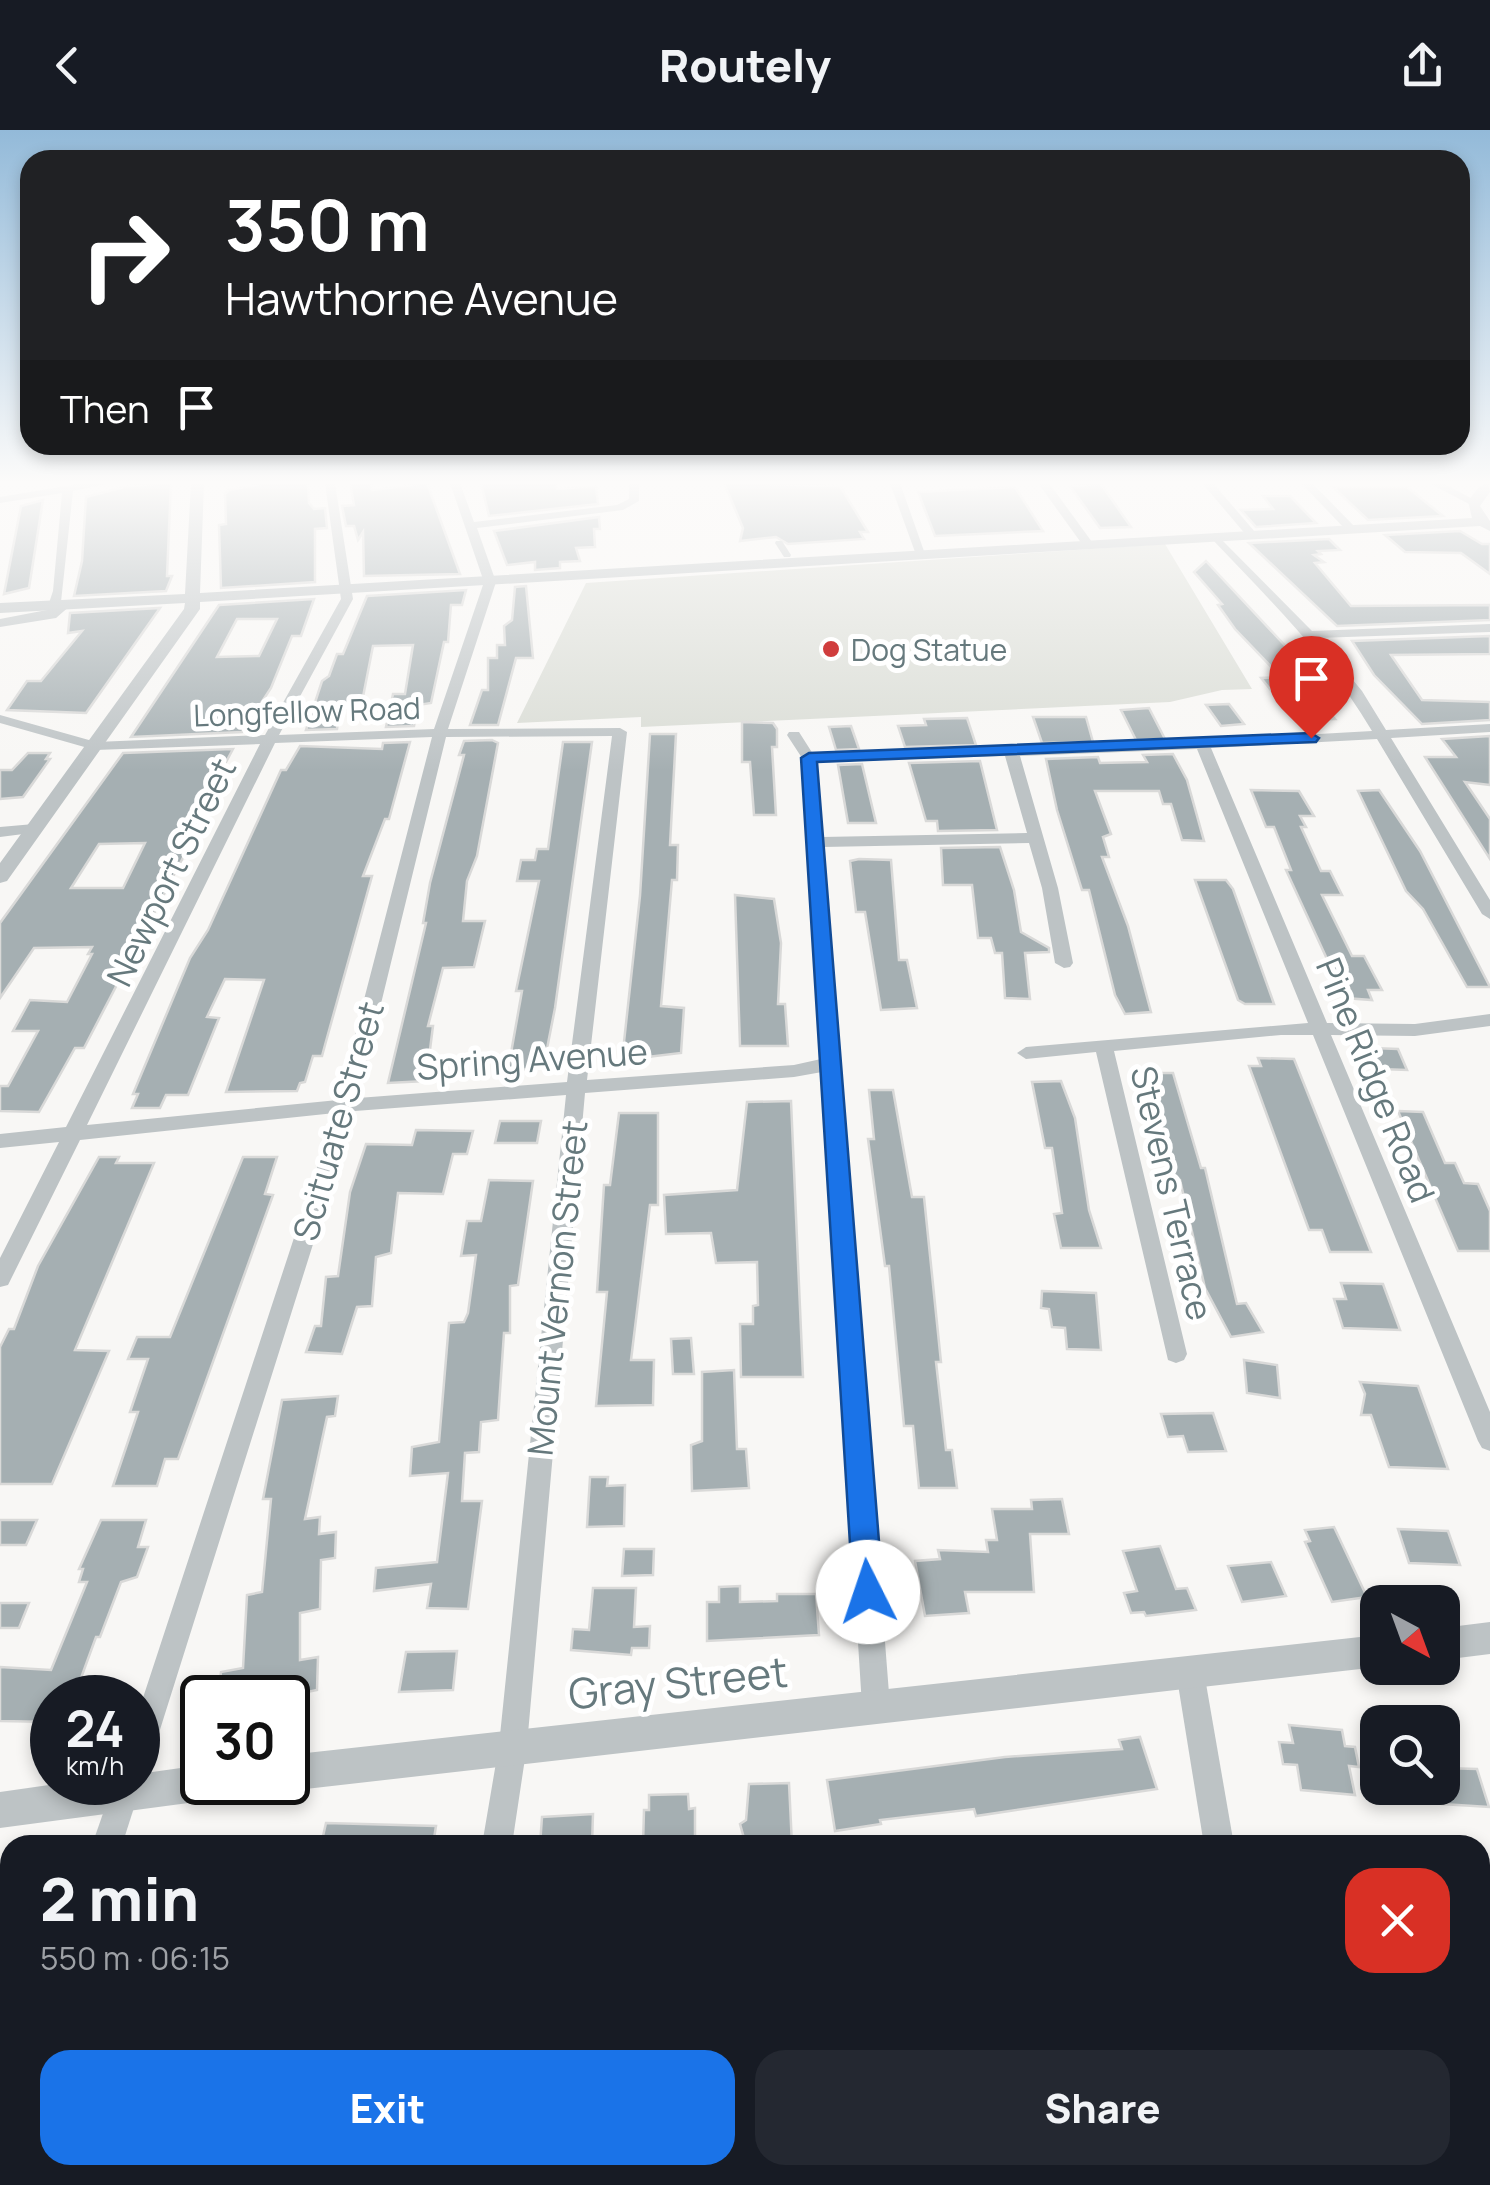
<!DOCTYPE html>
<html lang="en">
<head>
<meta charset="utf-8">
<style>
  body { margin:0; font-family:Manrope,sans-serif; background:#242831; color:#f1f3f6; height:100vh; display:flex; flex-direction:column; font-size:38px; white-space:nowrap }
  * { box-sizing:border-box; margin:0 }
  p { font-size:32px; color:#9ea1a6 }
  .icon { flex:none; width:55px; height:55px; fill:none; stroke:currentColor; stroke-width:2; stroke-linecap:round; stroke-linejoin:round }
  .map { position:relative; flex:1; overflow:hidden }
  .panel { position:absolute; left:0px; top:1705px; width:1490px; height:350px; display:flex; flex-direction:column; background:#171b24; border-radius:30px 30px 0 0; box-shadow:0 5px 15px #0003 }
  .panel>* { flex:none }
  .banner { position:absolute; left:20px; top:20px; width:1450px; height:305px; border-radius:30px; box-shadow:0 5px 15px #0003; background:#202124; color:#fff; overflow:hidden }
  .needle { width:65px; rotate:139deg }
  .tools { position:absolute; left:1360px; top:1455px; display:grid; gap:20px }
  .tools a { display:grid; place-items:center; width:100px; height:100px; border-radius:20px; background:#171b24; box-shadow:0 5px 15px #0003; font-size:50px }
  .speed { position:absolute; left:30px; top:1545px; display:flex; gap:20px; font-size:50px; font-weight:700; text-align:center }
  .speed>* { display:grid; place-content:center; width:130px; height:130px; border-radius:50%; background:#171b24; box-shadow:0 5px 15px #0003; line-height:1 }
  .speed small { font-size:25px; font-weight:400 }
  .speed .limit { border:5px solid #111; border-radius:15px; background:#fff; color:#111 }
  .pin { position:absolute; display:grid; place-items:center; width:85px; height:85px; color:#fff; margin:-102px -42px; border-radius:50% 50% 50% 0; rotate:-45deg; box-shadow:0 0 10px #0007 }
  .pin .icon { rotate:45deg }
  .me { position:absolute; width:110px; margin:-55px; rotate:356deg; stroke-linejoin:round; filter:drop-shadow(0 0 8px #0008) }
  .turn { display:flex; align-items:center; gap:35px; height:210px; padding:0 40px; font-size:45px }
  .turn .icon { width:130px; height:130px; stroke-width:2.5 }
  .turn b { display:block; font-size:70px; line-height:85px }
  .then { display:flex; align-items:center; height:95px; padding:0 40px; background:#0003; gap:20px; font-size:38px }
  .round { display:grid; place-items:center; flex:none; width:105px; height:105px; border-radius:30px; background:#242831 }
  .overview { display:flex; align-items:center; justify-content:space-between; height:170px; padding:0 40px }
  h1 { font-size:60px; font-weight:800; line-height:75px }
  .primary-button { display:flex; gap:20px; margin-top:auto; padding:20px 40px }
  .primary-button a { flex:1; height:115px; border-radius:30px; background:#1a73e8; color:#fff; font-size:40px; font-weight:800; line-height:115px; text-align:center }
  .primary-button a+a { background:#242831; color:#f1f3f6 }
  header { display:flex; justify-content:space-between; align-items:center; height:130px; padding:0 40px; background:#171b24; font-size:45px; font-weight:800 }
  .map>svg:first-child { display:block }
</style>
</head>
<body>
<header><svg class="icon" aria-label="back" viewBox="0 0 24 24"><path d="M15 5l-7 7 7 7"/></svg>Routely<svg class="icon" aria-label="share" viewBox="0 0 24 24"><path d="M12 15V3M7 8l5-5 5 5M5 13v7h14v-7"/></svg></header>
<div class="map">
<svg width="1490" height="2055" viewBox="0 0 1490 2055">
  <rect width="100%" height="100%" fill="#f8f7f5"/>
  <polygon fill="#d9dcd5" points="1165,414 1252,559 1222,560 1170,572 641,597 641,587 517,593 586,453"/>
  <g fill="#a5afb2" stroke="#d9d9d8" stroke-width="2.5" fill-rule="evenodd">
    <polygon points="171,353 167,446 172,446 166,461 74,466 82,431 86,367 128,356"/>
    <polygon points="267,353 308,354 309,373 314,379 325,378 327,398 315,399 315,452 221,458 219,395 226,394 225,364 229,360"/>
    <polygon points="350,353 371,353 372,360 427,353 460,444 364,446 363,402 358,410 354,396 346,396 342,376 354,375"/>
    <polygon points="481,353 557,353 557,359 596,356 598,374 489,386"/>
    <polygon points="724,353 840,356 868,402 860,402 864,409 788,414 776,407 740,411 743,398"/>
    <polygon points="1101,354 1131,397 1100,398 1070,356"/>
    <polygon points="1015,357 1043,401 935,406 918,362"/>
    <polygon points="1333,357 1407,357 1443,386 1368,390"/>
    <polygon points="1263,366 1290,366 1316,393 1256,397 1241,380 1273,379"/>
    <polygon points="43,370 29,458 4,464 21,376"/>
    <polygon points="599,387 600,399 594,399 595,417 576,418 580,431 560,432 560,438 535,440 535,432 507,435 494,401"/>
    <polygon points="1460,401 1482,414 1490,414 1490,444 1461,423 1405,422 1385,405"/>
    <polygon points="1329,409 1340,420 1318,421 1321,424 1314,425 1324,432 1315,433 1351,476 1490,475 1490,490 1337,496 1249,413"/>
    <polygon points="1206,431 1291,522 1312,550 1302,551 1335,589 1295,590 1261,548 1281,547 1235,499 1218,475 1222,474 1194,442"/>
    <polygon points="526,456 533,528 516,528 498,595 470,595 482,560 488,560 488,528 497,528 497,515 505,515 504,496 512,490 515,457"/>
    <polygon points="466,460 462,475 451,475 448,512 444,512 431,573 418,575 414,596 386,597 393,564 405,564 413,515 373,516 361,577 340,580 337,599 306,600 322,551 329,546 337,524 343,524 367,466"/>
    <path d="M314,469L301,506H292L271,558L242,602L131,607L219,475ZM237,489H277L259,526L217,527Z"/>
    <polygon points="160,478 86,583 7,580 27,551 41,551 82,501 68,503 70,483"/>
    <polygon points="1490,506 1490,524 1391,525 1422,570 1490,572 1490,590 1422,594 1374,545 1352,511"/>
    <polygon points="1229,574 1244,594 1221,596 1206,575"/>
    <polygon points="1149,578 1165,609 1136,610 1121,580"/>
    <polygon points="1033,587 1086,587 1093,612 1042,613"/>
    <polygon points="967,588 976,615 905,617 898,596 926,595 924,589"/>
    <polygon points="742,592 773,593 777,599 777,617 772,617 776,685 754,685 750,632 742,632"/>
    <polygon points="851,596 859,619 836,620 829,597"/>
    <polygon points="650,604 676,604 670,715 678,715 677,750 672,750 661,876 684,878 681,923 622,930 640,766"/>
    <polygon points="1490,606 1490,655 1465,652 1490,689 1490,729 1425,627 1456,627 1442,609"/>
    <polygon points="492,610 498,613 477,726 467,751 463,791 485,791 474,837 443,838 428,896 433,896 426,951 388,953 426,793 423,793 430,753 464,625 459,625 464,611"/>
    <polygon points="410,612 389,689 385,689 363,746 372,746 325,915 322,926 313,926 305,952 300,953 297,961 226,962 264,850 225,849 207,887 219,888 188,965 166,965 160,978 132,978 138,964 133,964 190,828 208,800 281,640 286,640 300,616 382,619 383,613"/>
    <polygon points="563,612 592,612 555,878 543,939 508,940 522,861 516,861 539,751 517,751 521,730 535,730 537,719 548,719"/>
    <path d="M233,619L218,647H223L214,668L84,918H75L39,982L0,981V956H8L38,901H13L30,870L67,872L92,824H88L92,817L34,818L0,868V793L123,623ZM145,713L123,758H71L99,714Z"/>
    <polygon points="28,623 50,623 46,629 50,629 23,667 0,669 0,640 12,640"/>
    <polygon points="1173,624 1187,650 1204,711 1182,710 1171,674 1163,674 1159,661 1095,661 1111,704 1103,707 1109,727 1102,727 1128,796 1151,882 1125,884 1115,865 1089,760 1082,760 1057,680 1046,629 1098,627 1100,633 1147,632 1143,625"/>
    <polygon points="980,631 997,700 938,701 937,691 926,691 909,633"/>
    <polygon points="862,634 876,693 848,693 838,635"/>
    <polygon points="1251,660 1299,661 1314,686 1300,686 1306,697 1301,697 1321,741 1330,741 1342,765 1322,765 1352,826 1364,826 1382,860 1368,860 1372,870 1345,868 1286,740 1291,740 1274,697 1266,697"/>
    <polygon points="1379,660 1420,721 1490,857 1467,857 1423,779 1406,761 1358,661"/>
    <polygon points="1000,717 1014,760 1021,802 1049,818 1049,822 1025,823 1030,869 1005,868 1002,823 995,823 991,808 978,808 972,755 943,755 941,718"/>
    <polygon points="859,729 891,730 899,830 907,830 917,878 881,880 865,782 856,782 850,731"/>
    <polygon points="1195,750 1226,750 1233,759 1274,874 1245,874 1238,870"/>
    <polygon points="735,765 774,769 781,813 778,874 785,874 788,916 740,916"/>
    <polygon points="1371,918 1398,919 1407,940 1380,939"/>
    <polygon points="1258,928 1294,929 1371,1122 1330,1122 1322,1100 1309,1100 1249,936 1261,936"/>
    <polygon points="1144,943 1173,943 1201,1038 1205,1038 1237,1174 1246,1173 1263,1202 1231,1207 1205,1158 1180,1050 1174,1050"/>
    <polygon points="1061,951 1075,988 1089,1080 1101,1118 1061,1118 1054,1084 1062,1083 1052,1018 1045,1018 1032,952"/>
    <polygon points="869,960 893,960 912,1067 924,1067 941,1232 936,1232 946,1320 952,1320 957,1358 919,1358 913,1296 904,1296 889,1136 885,1136 868,1009 874,1009"/>
    <polygon points="791,971 803,1247 741,1247 740,1194 753,1194 753,1176 758,1175 757,1132 716,1133 711,1103 666,1104 664,1065 737,1060 747,972"/>
    <polygon points="1398,981 1423,982 1445,1033 1455,1033 1464,1053 1478,1054 1490,1081 1490,1121 1458,1121"/>
    <polygon points="619,983 658,983 658,1075 650,1075 631,1230 654,1230 653,1275 596,1276 607,1162 597,1162 604,1055 610,1055"/>
    <polygon points="500,991 541,991 537,1013 495,1013"/>
    <polygon points="416,1000 473,1001 467,1024 453,1024 443,1064 398,1063 391,1123 376,1127 372,1176 357,1177 342,1224 306,1222 315,1196 321,1196 326,1147 338,1146 350,1062 366,1014 412,1015"/>
    <polygon points="99,1027 119,1027 116,1033 154,1033 75,1220 109,1221 52,1354 0,1354 0,1217 9,1199 14,1199 38,1136"/>
    <polygon points="243,1027 277,1027 265,1064 273,1065 178,1329 165,1329 157,1356 113,1356 138,1282 130,1282 148,1229 128,1229 137,1207 170,1207"/>
    <polygon points="489,1050 533,1051 518,1155 510,1156 510,1203 504,1203 498,1290 481,1292 479,1322 465,1323 462,1371 482,1371 468,1479 427,1478 431,1454 374,1461 376,1438 437,1432 448,1343 410,1346 412,1317 439,1312 449,1193 464,1192 468,1183 476,1125 461,1126 467,1091 481,1091"/>
    <polygon points="1341,1153 1383,1154 1400,1200 1343,1198 1334,1169 1346,1169"/>
    <polygon points="1042,1161 1096,1163 1101,1220 1067,1219 1065,1198 1052,1197 1049,1179 1041,1178"/>
    <polygon points="691,1208 694,1244 673,1244 671,1209"/>
    <polygon points="1244,1230 1277,1235 1280,1268 1247,1263"/>
    <polygon points="734,1240 737,1319 746,1319 749,1358 692,1361 691,1315 702,1311 702,1242"/>
    <polygon points="1360,1252 1418,1256 1448,1339 1389,1337 1371,1285 1361,1285 1365,1264"/>
    <polygon points="338,1266 335,1286 327,1287 305,1389 320,1387 319,1404 336,1402 335,1428 321,1430 320,1479 300,1483 300,1530 318,1527 317,1560 278,1568 218,1568 221,1542 243,1538 247,1465 262,1462 271,1369 263,1369 282,1270"/>
    <polygon points="1213,1283 1226,1321 1188,1322 1183,1306 1168,1307 1161,1284"/>
    <polygon points="590,1347 608,1347 607,1356 625,1355 624,1396 587,1397"/>
    <polygon points="1062,1369 1069,1404 1030,1404 1034,1462 965,1462 969,1483 925,1486 915,1431 940,1429 938,1420 988,1422 986,1410 997,1410 992,1379 1032,1379 1031,1370"/>
    <polygon points="0,1390 37,1390 26,1415 0,1415"/>
    <polygon points="101,1390 146,1390 138,1417 148,1417 137,1447 121,1452 100,1507 96,1507 81,1548 93,1548 87,1568 52,1568 52,1592 0,1591 0,1537 51,1540 87,1452 79,1452 83,1439 79,1439"/>
    <polygon points="1334,1397 1367,1467 1332,1472 1305,1412 1310,1411 1305,1400"/>
    <polygon points="1398,1399 1448,1401 1460,1435 1409,1433"/>
    <polygon points="1160,1416 1176,1459 1187,1458 1196,1480 1146,1486 1144,1482 1131,1483 1124,1463 1137,1461 1123,1421"/>
    <polygon points="624,1419 654,1419 653,1445 622,1446"/>
    <polygon points="1271,1432 1286,1466 1242,1472 1228,1436"/>
    <polygon points="740,1456 740,1472 777,1471 777,1464 816,1464 819,1505 707,1511 707,1472 719,1472 719,1457"/>
    <polygon points="593,1458 636,1458 634,1497 650,1496 649,1518 632,1518 631,1525 571,1520 573,1499 589,1500"/>
    <polygon points="0,1473 29,1473 19,1498 0,1498"/>
    <polygon points="457,1521 453,1560 399,1562 406,1522"/>
    <polygon points="1289,1595 1342,1600 1345,1616 1355,1617 1359,1637 1349,1636 1355,1665 1301,1660 1297,1635 1283,1634 1279,1612 1293,1613"/>
    <polygon points="1140,1607 1157,1659 976,1686 974,1679 880,1690 881,1694 835,1701 827,1650 1005,1627 1122,1619 1119,1610"/>
    <polygon points="1442,1638 1477,1639 1489,1677 1442,1674"/>
    <polygon points="789,1653 792,1715 746,1715 740,1694 746,1690 749,1654"/>
    <polygon points="688,1664 689,1679 695,1678 695,1715 643,1715 644,1680 649,1680 649,1665"/>
    <polygon points="593,1684 592,1715 540,1715 542,1687"/>
    <polygon points="326,1693 436,1696 433,1715 321,1715"/>
  </g>
  <g fill="none" stroke-linecap="round" stroke-linejoin="round">
    <polygon fill="#bdc3c5" fill-rule="evenodd" points="776,411 782,411 791,425 790,427 784,427 775,413"/>
    <g fill="#bdc3c5" fill-rule="evenodd">
      <polygon points="84,353 111,353 73,361 61,472 71,475 56,488 0,497 0,489 52,479 48,476 53,461 62,363 0,373 0,367"/>
      <path d="M325,353H335L353,469L279,605L434,599L484,452L450,353H460L474,392L617,375L629,369V353H639V371L623,380L477,398L496,452L448,599L620,598L627,602L587,950L794,935L821,929L802,628L787,605L789,602H799L813,624L1141,614L1372,601C1329,528 1269,469 1211,408L1209,406L1215,403L1312,501L1490,494V502L1318,508L1362,561L1386,600L1490,594V602L1391,608L1490,770V789L1482,784L1377,609L1211,618L1327,893L1415,894L1490,884V896L1415,906L1331,905L1490,1282V1321L1482,1318L1478,1311L1313,905H1281L1114,921L1187,1224L1184,1230L1176,1233L1168,1230L1096,922L1026,929L1017,923L1026,917L1308,893L1197,619L1020,626L1058,758L1073,833L1070,837L1064,838L1055,833L1042,758L1029,713L823,717L890,1576L886,1586L876,1590L866,1586L862,1576L822,942L794,947L585,963L527,1615L512,1715H482L499,1615L566,965L355,981L152,1625L148,1635L138,1639V1583L335,983L80,1010L11,1149L8,1155L0,1157V1128L59,1012L0,1018V1004L66,997L260,614L95,620L0,593V585L96,612L265,605L341,469ZM612,606L567,952L358,968L446,607ZM432,607L338,970L87,995L275,613ZM1005,626L1027,703L822,707L816,632Z"/>
      <polygon points="890,353 900,353 925,424 915,422"/>
      <polygon points="1038,353 1049,353 1092,412 1090,414 1082,414"/>
      <polygon points="1202,353 1213,353 1255,402 1255,406 1247,406"/>
      <polygon points="1301,353 1312,353 1355,397 1355,401 1347,401"/>
      <polygon points="1429,353 1443,353 1478,372 1469,374"/>
      <polygon points="34,694 39,696 39,702 0,707 0,697"/>
      <polygon points="1190,1529 1200,1533 1204,1542 1234,1715 1204,1715 1176,1542 1180,1533"/>
      <polygon points="114,1652 138,1652 140,1659 122,1715 92,1715"/>
      <polygon points="10,1981 10,2041 0,2045 0,1985"/>
      <polygon points="428,2045 462,2045 461,2055 427,2055"/>
      <polygon points="1259,2045 1293,2045 1295,2055 1261,2055"/>
    </g>
    <g fill="#bdc3c5" fill-rule="evenodd">
      <polygon points="191,353 204,353 200,463 1472,388 1468,371 1478,358 1488,353 1490,362 1480,376 1490,391 1490,401 1480,396 200,472 200,479 7,751 0,753 0,733 184,479 185,473 0,483 0,473 185,464"/>
      <polygon points="1490,1492 1490,1524 1442,1530 1442,1498"/>
      <polygon points="1378,1505 1378,1537 288,1661 274,1652 288,1652 288,1625"/>
      <polygon points="202,1635 202,1652 229,1652 224,1665 211,1670 0,1698 0,1662 70,1652 138,1652 138,1644"/>
    </g>
  </g>
  <linearGradient id="sky" x2="0" y2="1"><stop stop-color="#93bad9"/><stop offset="0.55" stop-color="#fcfbfa"/><stop offset="1" stop-color="#fcfbfa" stop-opacity="0"/></linearGradient>
  <rect width="1490" height="641" fill="url(#sky)"/>
  <polygon fill="#1a73e8" stroke="#114b97" stroke-width="2.5" points="1311,603 1319,608 1316,612 817,632 883,1462 878,1472 868,1476 857,1472 853,1462 801,628 809,623"/>
  <circle fill="#d03d3d" stroke="#fff" stroke-width="4" cx="831" cy="519" r="10"/>
  <g text-anchor="middle" dominant-baseline="central" stroke-width="10" stroke-linejoin="round" paint-order="stroke">
    <g font-size="30" fill="#66797d" stroke="#fff" text-anchor="start">
      <text x="851" y="519">Dog Statue</text>
    </g>
    <g font-size="30" fill="#66797d" stroke="#fff">
      <text transform="translate(307 581) rotate(-2)">Longfellow Road</text>
    </g>
    <g font-size="35" fill="#66797d" stroke="#fff">
      <text transform="translate(171 742) rotate(-64)">Newport Street</text>
      <text transform="translate(532 929) rotate(-4)">Spring Avenue</text>
      <text transform="translate(1376 950) rotate(68)">Pine Ridge Road</text>
      <text transform="translate(338 991) rotate(-74)">Scituate Street</text>
      <text transform="translate(1172 1063) rotate(77)">Stevens Terrace</text>
      <text transform="translate(557 1158) rotate(-84)">Mount Vernon Street</text>
    </g>
    <g font-size="42" fill="#66797d" stroke="#fff">
      <text transform="translate(678 1552) rotate(-6)">Gray Street</text>
    </g>
  </g>
</svg>
<div class="tools">
<a><svg class="needle" viewBox="-14 -14 28 28"><path d="M0-13l5 13h-10z" fill="#e53935"/><path d="M0 13l5-13h-10z" fill="#9ea1a6"/></svg></a>
<a><svg class="icon" aria-label="search" viewBox="0 0 24 24"><circle cx="10" cy="10" r="6"/><path d="M15 15l6 6"/></svg></a>
</div>
<div class="speed"><div>24<small>km/h</small></div><div class="limit">30</div></div>
<div class="pin" style="left:1311px;top:608px;background:#d93025"><svg class="icon" aria-label="arrive" viewBox="0 0 24 24"><path d="M6 21V4h12l-3 4 3 4H6"/></svg></div>
<svg class="me" style="left:868px;top:1462px" viewBox="-20 -20 40 40"><circle r="19" fill="#fff"/><path d="M0-13L10 11 0 6-10 11z" fill="#1a73e8"/></svg>
<div class="banner">
<div class="turn"><svg class="icon" aria-label="right" viewBox="0 0 24 24"><path d="M7 20v-9h11M14 6l5 5-5 5"/></svg><div><b>350 m</b>Hawthorne Avenue</div></div>
<div class="then">Then<svg class="icon" aria-label="arrive" viewBox="0 0 24 24"><path d="M6 21V4h12l-3 4 3 4H6"/></svg></div>
</div>
<section class="panel">
<div class="overview"><div><h1>2 min</h1><p>550 m · 06:15</p></div><a class="round" style="background:#d93025;color:#fff"><svg class="icon" aria-label="close" viewBox="0 0 24 24"><path d="M6 6l12 12M18 6L6 18"/></svg></a></div>
<div class="primary-button"><a>Exit</a><a>Share</a></div>
</section>
</div>
</body>
</html>
